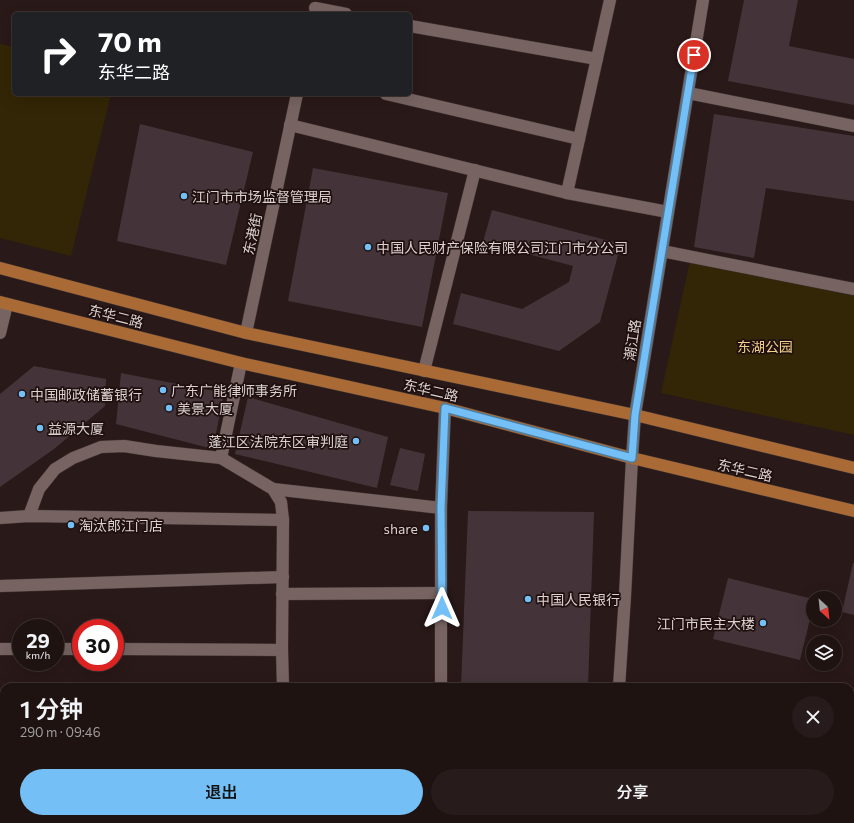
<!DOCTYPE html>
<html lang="zh">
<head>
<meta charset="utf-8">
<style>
  body { margin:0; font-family:Commissioner,"Noto Sans SC",sans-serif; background:#271c1b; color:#f1f3f6; height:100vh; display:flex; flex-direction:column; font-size:15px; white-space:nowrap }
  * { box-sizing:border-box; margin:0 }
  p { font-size:13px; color:#a19e9f }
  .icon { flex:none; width:22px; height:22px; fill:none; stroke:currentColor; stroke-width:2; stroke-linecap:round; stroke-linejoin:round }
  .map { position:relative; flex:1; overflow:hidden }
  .drawer { position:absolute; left:0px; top:683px; width:854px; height:140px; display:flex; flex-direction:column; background:#1f1312; border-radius:12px 12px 0 0; box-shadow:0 4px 16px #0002,0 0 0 1px #3c3232 }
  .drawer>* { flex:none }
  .guide { position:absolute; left:12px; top:12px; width:400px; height:84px; border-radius:6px; box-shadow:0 4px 16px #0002,0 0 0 1px #3c3232; background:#202124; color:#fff; overflow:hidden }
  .needle { width:26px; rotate:153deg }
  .fabs { position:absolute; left:806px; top:591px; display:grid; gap:8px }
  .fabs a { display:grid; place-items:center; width:36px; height:36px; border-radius:50%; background:#1f1312; box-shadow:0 4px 16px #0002,0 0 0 1px #3c3232; font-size:20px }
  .speed { position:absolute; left:12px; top:619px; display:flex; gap:8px; font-size:20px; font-weight:700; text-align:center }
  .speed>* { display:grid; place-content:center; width:52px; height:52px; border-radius:50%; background:#1f1312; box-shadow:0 4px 16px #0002,0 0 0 1px #3c3232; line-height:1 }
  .speed small { font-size:10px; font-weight:400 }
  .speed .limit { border:6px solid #d22; background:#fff; color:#111 }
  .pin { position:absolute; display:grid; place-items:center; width:34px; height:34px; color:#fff; margin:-17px; border:2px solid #fff; border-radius:50%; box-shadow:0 1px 4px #0007 }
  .me { position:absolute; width:44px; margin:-22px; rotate:0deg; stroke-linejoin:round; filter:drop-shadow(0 0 3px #0008) }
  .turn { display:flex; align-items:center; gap:14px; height:84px; padding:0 20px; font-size:18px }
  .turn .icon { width:52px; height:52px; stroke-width:2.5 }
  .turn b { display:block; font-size:28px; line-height:34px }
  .round { display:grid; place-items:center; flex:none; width:42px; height:42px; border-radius:21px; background:#271c1b }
  .overview { display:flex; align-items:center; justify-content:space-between; height:68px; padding:0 20px }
  h1 { font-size:24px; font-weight:600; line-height:30px }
  .action { display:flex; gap:8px; margin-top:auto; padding:8px 20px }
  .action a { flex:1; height:46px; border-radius:24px; background:#74c0f6; color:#111; font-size:16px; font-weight:600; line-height:46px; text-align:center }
  .action a+a { background:#271c1b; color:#f1f3f6 }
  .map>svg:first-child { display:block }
</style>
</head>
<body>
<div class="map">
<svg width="854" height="823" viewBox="0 0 854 823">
  <rect width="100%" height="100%" fill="#291918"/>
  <g fill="#332606">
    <polygon points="0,44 14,47 14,94 111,94 71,256 0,238"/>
    <polygon points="690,261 854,296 854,435 661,393"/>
  </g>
  <g fill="#443439">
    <polygon points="744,0 798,0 789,46 854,59 854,105 728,81"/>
    <polygon points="714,114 854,136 854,201 766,188 754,258 694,247"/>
    <polygon points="140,124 253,152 226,265 117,241"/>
    <polygon points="313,168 448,193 422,327 288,301"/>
    <polygon points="492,210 621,244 600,322 559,351 453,324 461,293 522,309 569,282 573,266 483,242"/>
    <polygon points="34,366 106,379 105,406 54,449 0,487 0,394"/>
    <polygon points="121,373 224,393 213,449 116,424"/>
    <polygon points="248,397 388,437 377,488 235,454"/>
    <polygon points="400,448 425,454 418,491 390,485"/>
    <polygon points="468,511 594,512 588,687 461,687"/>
    <polygon points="853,563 854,563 854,615 842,612"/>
    <polygon points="728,578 813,599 813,607 800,660 713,639"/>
    <rect x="446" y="819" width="128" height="4"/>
  </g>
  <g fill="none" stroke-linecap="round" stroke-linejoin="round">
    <g stroke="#413635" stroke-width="13">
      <g id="minor">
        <polyline points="315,8 346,14"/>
        <polyline points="410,26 597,59"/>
        <polyline points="688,93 854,126"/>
        <polyline points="386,94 579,139"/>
        <polyline points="290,125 567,193 610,0"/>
        <polyline points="567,193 668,212"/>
        <polyline points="662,251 854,289"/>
        <polyline points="0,333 7,304"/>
        <polyline points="246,333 297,94"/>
        <polyline points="424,371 475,170"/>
        <polyline points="221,458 241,363"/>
        <polyline points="273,489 441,508"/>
        <polyline points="29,516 39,489 55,469 73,458 101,447 124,446 156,451 221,458 273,489 281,502 283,520 282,650 283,687"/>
        <polyline points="0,518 29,516 283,520"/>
        <polyline points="0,586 283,577"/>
        <polyline points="282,594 441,593"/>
        <polyline points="0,649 21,649"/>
        <polyline points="55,649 81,649"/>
        <polyline points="115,649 282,650"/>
        <polyline points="441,687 441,508 445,408"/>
        <polyline points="619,687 625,596 632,458 635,415 703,0"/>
        <polyline points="0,717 4,717"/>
        <polyline points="0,778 4,778"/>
        <polyline points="288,819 288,823"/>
        <polyline points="610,823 610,819"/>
      </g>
    </g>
    <g stroke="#413635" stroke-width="13">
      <g id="major">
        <polyline points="0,268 246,333 635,415 854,468"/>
        <polyline points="0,302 241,363 445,408 632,458 854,511"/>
      </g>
    </g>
    <use href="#minor" stroke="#776462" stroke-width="12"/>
    <use href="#major" stroke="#a96a35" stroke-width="12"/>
  </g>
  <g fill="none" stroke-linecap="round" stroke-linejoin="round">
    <g stroke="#4b7da0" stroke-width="10">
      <polyline id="route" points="442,608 441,508 445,408 632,458 635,415 694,55"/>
    </g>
    <use href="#route" stroke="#74c0f6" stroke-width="7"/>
  </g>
  <g fill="#74c0f6" stroke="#1f100f" stroke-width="1.5">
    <circle cx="184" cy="196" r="4"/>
    <circle cx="368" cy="247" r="4"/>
    <circle cx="163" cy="390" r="4"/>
    <circle cx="22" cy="394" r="4"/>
    <circle cx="169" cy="408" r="4"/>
    <circle cx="40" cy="428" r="4"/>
    <circle cx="356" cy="441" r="4"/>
    <circle cx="71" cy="525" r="4"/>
    <circle cx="426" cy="528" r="4"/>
    <circle cx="528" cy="599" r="4"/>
    <circle cx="763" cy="623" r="4"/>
  </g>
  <g text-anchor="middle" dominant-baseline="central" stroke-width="3.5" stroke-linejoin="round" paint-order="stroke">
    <g font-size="14" fill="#dbd1cf" stroke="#1f100f" text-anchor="start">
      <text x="192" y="196">江门市市场监督管理局</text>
      <text x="376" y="247">中国人民财产保险有限公司江门市分公司</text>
      <text x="171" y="390">广东广能律师事务所</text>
      <text x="30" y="394">中国邮政储蓄银行</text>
      <text x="177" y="408">美景大厦</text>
      <text x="48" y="428">益源大厦</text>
      <text x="348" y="441" text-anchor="end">蓬江区法院东区审判庭</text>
      <text x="79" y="525">淘汰郎江门店</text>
      <text x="418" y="528" text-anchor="end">share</text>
      <text x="536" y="599">中国人民银行</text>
      <text x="755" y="623" text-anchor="end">江门市民主大楼</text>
    </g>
    <g font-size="14" fill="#dbd1cf" stroke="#1f100f">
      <text transform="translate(252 234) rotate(-78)">东港街</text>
      <text transform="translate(116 316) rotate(14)">东华二路</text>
      <text transform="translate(632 340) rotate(-81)">潮江路</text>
      <text transform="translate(431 390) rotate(13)">东华二路</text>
      <text transform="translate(745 470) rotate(13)">东华二路</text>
    </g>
    <g font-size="14" fill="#f1d089" stroke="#1f100f">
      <text x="765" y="346">东湖公园</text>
    </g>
  </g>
</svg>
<div class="fabs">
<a><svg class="needle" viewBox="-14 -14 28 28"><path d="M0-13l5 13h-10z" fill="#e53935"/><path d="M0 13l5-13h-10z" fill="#a19e9f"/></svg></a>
<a><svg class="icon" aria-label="layers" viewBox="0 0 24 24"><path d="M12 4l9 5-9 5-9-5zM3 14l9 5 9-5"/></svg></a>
</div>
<div class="speed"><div>29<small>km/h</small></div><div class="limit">30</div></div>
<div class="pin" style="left:694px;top:55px;background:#d93025"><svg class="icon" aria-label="arrive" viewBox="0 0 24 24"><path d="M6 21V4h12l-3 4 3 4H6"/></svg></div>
<svg class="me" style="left:442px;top:608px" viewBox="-20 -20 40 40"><path d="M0-17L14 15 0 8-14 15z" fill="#74c0f6" stroke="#fff" stroke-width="4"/></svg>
<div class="guide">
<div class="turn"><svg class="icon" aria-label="right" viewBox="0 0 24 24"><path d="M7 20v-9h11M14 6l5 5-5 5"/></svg><div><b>70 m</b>东华二路</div></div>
</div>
<section class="drawer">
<div class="overview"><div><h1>1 分钟</h1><p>290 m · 09:46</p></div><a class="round"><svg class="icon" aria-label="close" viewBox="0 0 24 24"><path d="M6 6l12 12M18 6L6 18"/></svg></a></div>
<div class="action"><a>退出</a><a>分享</a></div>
</section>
</div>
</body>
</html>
